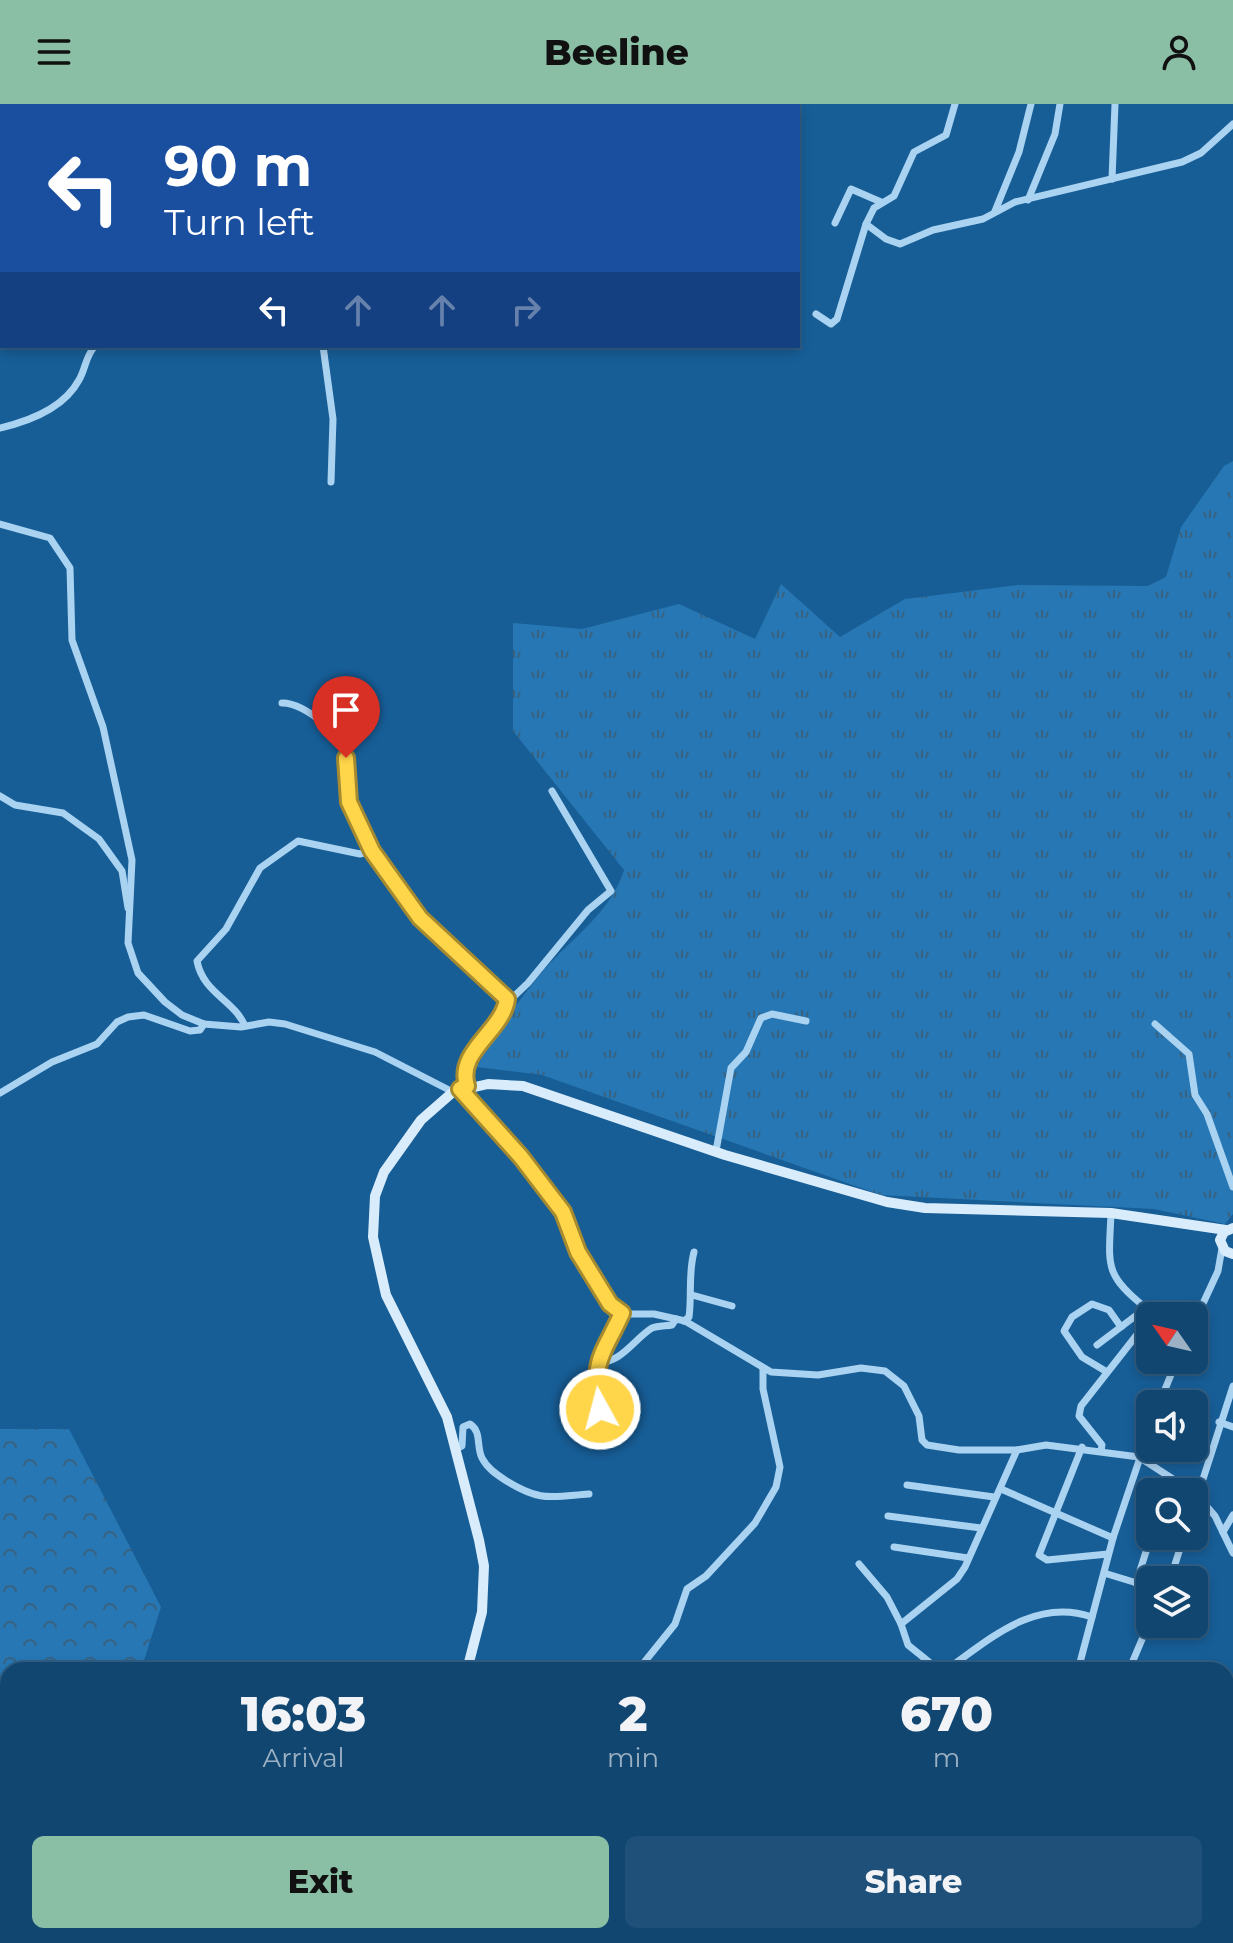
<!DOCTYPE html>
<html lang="en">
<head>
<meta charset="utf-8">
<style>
  body { margin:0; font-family:Montserrat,sans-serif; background:#1e5079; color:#f1f3f6; height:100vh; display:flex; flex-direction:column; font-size:30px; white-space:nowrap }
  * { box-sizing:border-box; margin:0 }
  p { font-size:26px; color:#9cb1c3 }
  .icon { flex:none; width:44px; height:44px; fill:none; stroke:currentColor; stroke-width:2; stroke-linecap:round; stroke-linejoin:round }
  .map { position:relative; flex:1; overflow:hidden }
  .side { position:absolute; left:0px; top:1558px; width:1234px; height:282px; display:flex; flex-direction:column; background:#114671; border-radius:24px 24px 0 0; box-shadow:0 4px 12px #0003,0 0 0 2px #305e84 }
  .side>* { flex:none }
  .guide { position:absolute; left:0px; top:0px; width:800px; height:244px; box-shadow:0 4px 12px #0003,0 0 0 2px #305e84; background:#1a4fa0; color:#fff; overflow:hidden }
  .needle { width:52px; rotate:304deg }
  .buttons { position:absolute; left:1136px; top:1198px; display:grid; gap:16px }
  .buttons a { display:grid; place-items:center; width:72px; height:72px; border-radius:12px; background:#114671; box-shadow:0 4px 12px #0003,0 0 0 2px #305e84; font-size:40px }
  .pin { position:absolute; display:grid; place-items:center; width:68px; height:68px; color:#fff; margin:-82px -34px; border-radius:50% 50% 50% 0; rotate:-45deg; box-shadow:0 0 8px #0007 }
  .pin .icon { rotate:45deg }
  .me { position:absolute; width:88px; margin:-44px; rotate:353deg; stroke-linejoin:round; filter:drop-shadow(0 0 6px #0008) }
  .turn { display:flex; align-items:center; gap:28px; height:168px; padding:0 32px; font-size:36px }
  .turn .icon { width:104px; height:104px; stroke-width:2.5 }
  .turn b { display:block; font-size:56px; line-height:68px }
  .lanes { display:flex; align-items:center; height:76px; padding:0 32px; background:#0003; justify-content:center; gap:40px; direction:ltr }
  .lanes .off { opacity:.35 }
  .eta { display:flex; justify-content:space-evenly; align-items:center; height:136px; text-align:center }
  .eta b { font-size:48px; font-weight:800; line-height:56px }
  .primary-button { display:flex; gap:16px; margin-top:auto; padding:16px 32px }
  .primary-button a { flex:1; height:92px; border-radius:12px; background:#8abfa5; color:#111; font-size:32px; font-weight:800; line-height:92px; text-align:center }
  .primary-button a+a { background:#1e5079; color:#f1f3f6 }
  header { display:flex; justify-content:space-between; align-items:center; height:104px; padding:0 32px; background:#8abfa5; color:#111; font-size:36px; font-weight:800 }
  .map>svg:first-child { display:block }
</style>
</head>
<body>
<header><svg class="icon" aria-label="menu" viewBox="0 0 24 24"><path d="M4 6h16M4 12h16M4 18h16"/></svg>Beeline<svg class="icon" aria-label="person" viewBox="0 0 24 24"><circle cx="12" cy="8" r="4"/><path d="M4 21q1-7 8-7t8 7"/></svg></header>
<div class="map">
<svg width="1233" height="1839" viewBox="0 0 1233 1839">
  <defs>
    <pattern id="grass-tufts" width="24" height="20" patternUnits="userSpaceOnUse" patternTransform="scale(2)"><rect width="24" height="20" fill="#2677b4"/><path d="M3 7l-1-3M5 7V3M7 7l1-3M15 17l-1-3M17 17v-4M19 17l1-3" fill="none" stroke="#396280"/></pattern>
    <pattern id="forest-crowns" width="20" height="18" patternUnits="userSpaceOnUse" patternTransform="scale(2)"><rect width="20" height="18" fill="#2677b4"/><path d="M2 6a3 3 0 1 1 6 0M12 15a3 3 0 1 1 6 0" fill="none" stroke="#396280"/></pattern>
  </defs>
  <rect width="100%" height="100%" fill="#175e97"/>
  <g fill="url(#grass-tufts)">
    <path d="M1233,357V1110L1225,1120L1154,1105L881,1091L542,971L477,963C495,928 519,896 544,866C573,833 611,808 624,766L513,627V519L582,525L679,500L755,535L781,480L840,533L905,495L1018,481L1148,482L1166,473L1181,423L1224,362Z"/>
    <polygon points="1233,1755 1233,1839 1099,1839 1098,1832 1226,1832 1226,1756"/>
  </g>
  <polygon fill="url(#forest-crowns)" points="0,1325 69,1325 161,1503 141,1566 8,1566 8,1832 52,1832 49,1839 0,1839"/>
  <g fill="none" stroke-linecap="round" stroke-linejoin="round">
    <g stroke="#aad2f1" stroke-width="7">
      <polyline points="955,0 946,31 914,48 894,92 874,104 866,120 886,135 900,140 933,126 983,115 1015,98 1182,58 1201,49 1233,20"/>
      <polyline points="183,2 184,0"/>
      <polyline points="352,2 355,0"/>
      <polyline points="796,2 797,0"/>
      <polyline points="1112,75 1115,0"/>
      <polyline points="1028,96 1055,30 1060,0"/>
      <polyline points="995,107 1019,48 1031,0"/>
      <polyline points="835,119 851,85 881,98"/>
      <polyline points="816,210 831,220 837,215 866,120"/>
      <polyline points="323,242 333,315 331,378"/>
      <path d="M0,324C30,317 64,304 79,276C86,264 85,253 95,242"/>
      <polyline points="0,420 50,434 70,464 72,536 103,623 132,756 128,839 138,869 165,898 182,911 204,920 241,923 269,918 285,920 375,948 453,988"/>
      <path d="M282,599C307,599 343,632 346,657C348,676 346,692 354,711C370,748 401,796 430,824C454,848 484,869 507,895C503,927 457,947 467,982"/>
      <polyline points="0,692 15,701 63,709 99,735 122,767 128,804"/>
      <polyline points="507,899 528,879 588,806 611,787 552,687"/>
      <polyline points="1155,920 1189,950 1195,991 1207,1010 1233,1083"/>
      <path d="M245,922C234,896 203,889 197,857L226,825L260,764L298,737L360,750L372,747"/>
      <polyline points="460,985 521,1053 563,1108 578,1148 614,1204 625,1210 654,1210 685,1217 771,1268 818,1271 861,1264 885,1267 904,1282 919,1312 922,1336 927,1341 959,1346 1017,1346"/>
      <polyline points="0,989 52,958 97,940 117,918 128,913 144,911 190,927 200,926 204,920"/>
      <polyline points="716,1047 731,964 746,948 761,914 772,910 806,917"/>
      <path d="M1111,1109C1109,1161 1103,1170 1146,1204"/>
      <polyline points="692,1191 732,1202"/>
      <path d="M684,1217L689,1213C692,1191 688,1170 694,1148"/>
      <polyline points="1194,1219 1218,1167 1222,1144"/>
      <polyline points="1097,1241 1146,1204 1172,1212"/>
      <path d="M597,1258C620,1261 635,1234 652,1224C657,1222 666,1222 672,1221L676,1215"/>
      <polyline points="1107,1268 1082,1253 1064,1227 1072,1213 1092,1200 1109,1206 1121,1223"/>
      <polyline points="1159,1300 1177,1256"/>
      <polyline points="1219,1318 1233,1323"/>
      <path d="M610,1326C611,1313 601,1311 599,1298C592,1255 605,1246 622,1209"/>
      <polyline points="1082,1343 1039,1451 1047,1456 1108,1450"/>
      <path d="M455,1345L462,1342L463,1323L470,1320C482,1328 476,1342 482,1354C487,1364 496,1370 505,1376C540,1398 550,1393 589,1390"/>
      <polyline points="1101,1347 1102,1341 1079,1312 1081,1302 1150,1214"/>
      <polyline points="907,1381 994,1393"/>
      <polyline points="1001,1385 1113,1434"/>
      <polyline points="1166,1388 1171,1374"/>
      <polyline points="1196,1390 1215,1412 1233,1449"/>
      <polyline points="1194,1403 1233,1282"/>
      <polyline points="888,1412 981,1424"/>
      <polyline points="1223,1428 1233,1411"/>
      <polyline points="894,1443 968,1454"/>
      <polyline points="859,1460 887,1493 901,1520"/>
      <polyline points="1104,1469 1150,1483"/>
      <polyline points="1170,1476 1184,1432"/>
      <polyline points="1136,1479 1151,1432"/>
      <polyline points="638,1566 675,1520 687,1485 706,1472 755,1419 776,1383 780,1363 763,1285 763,1265"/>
      <polyline points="939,1566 908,1541 901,1520 957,1475 965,1463 1017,1346 1046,1341 1139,1353 1193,1388"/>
      <path d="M946,1566C990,1535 1035,1493 1092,1513"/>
      <polyline points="1078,1566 1113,1434 1150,1324"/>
      <polyline points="1129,1566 1149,1519"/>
      <polyline points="1226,1638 1233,1640"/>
      <polyline points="1226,1688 1233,1671"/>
      <polyline points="1118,1832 1129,1839"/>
      <polyline points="1066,1839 1069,1832"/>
      <polyline points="1230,1839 1233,1834"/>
    </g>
    <g stroke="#d8ecfc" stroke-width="10">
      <polyline points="1233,1124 1224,1128 1220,1136 1225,1147 1233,1150"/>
      <polyline points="467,1566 482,1508 484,1462 479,1436 447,1313 386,1191 373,1133 375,1092 384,1068 421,1016 453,988 488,980 523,982 725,1051 887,1098 925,1104 1111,1109 1226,1126"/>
      <polyline points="329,1839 332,1832"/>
    </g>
  </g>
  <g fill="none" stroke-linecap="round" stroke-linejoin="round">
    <g stroke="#a68a30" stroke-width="20">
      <path id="route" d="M346,654L349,698L372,747L420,814L507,895C503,927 456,947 467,982L460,985L521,1053L563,1108L578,1148L610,1200L622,1209C602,1253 592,1253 600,1305"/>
    </g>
    <use href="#route" stroke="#ffd54a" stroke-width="14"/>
  </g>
</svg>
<div class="buttons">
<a><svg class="needle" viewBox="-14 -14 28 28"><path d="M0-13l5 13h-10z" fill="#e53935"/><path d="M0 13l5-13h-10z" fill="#9cb1c3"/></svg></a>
<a><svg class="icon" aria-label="sound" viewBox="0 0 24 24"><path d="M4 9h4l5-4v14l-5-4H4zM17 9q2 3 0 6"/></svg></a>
<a><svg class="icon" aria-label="search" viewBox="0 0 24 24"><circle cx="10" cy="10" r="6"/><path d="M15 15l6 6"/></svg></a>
<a><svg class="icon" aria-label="layers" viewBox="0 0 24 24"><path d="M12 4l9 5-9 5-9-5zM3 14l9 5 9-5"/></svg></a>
</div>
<div class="pin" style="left:346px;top:654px;background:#d93025"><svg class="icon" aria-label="arrive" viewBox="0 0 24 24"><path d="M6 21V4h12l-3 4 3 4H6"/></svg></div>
<svg class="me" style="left:600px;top:1305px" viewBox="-20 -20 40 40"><circle r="17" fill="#ffd54a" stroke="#fff" stroke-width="3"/><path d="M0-11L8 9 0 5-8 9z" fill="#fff"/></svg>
<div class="guide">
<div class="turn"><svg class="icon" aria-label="left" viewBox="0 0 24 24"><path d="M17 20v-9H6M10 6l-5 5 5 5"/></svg><div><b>90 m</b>Turn left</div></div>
<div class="lanes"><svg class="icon" aria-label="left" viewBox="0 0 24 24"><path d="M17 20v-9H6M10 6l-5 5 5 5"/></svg><svg class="icon off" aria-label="ahead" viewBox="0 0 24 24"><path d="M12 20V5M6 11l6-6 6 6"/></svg><svg class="icon off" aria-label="ahead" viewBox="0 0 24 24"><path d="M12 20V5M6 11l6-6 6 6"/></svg><svg class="icon off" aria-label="right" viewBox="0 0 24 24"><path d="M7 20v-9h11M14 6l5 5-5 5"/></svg></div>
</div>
<section class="side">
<div class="eta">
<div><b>16:03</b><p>Arrival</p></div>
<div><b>2</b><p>min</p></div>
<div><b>670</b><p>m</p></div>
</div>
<div class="primary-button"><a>Exit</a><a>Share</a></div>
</section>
</div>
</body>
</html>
